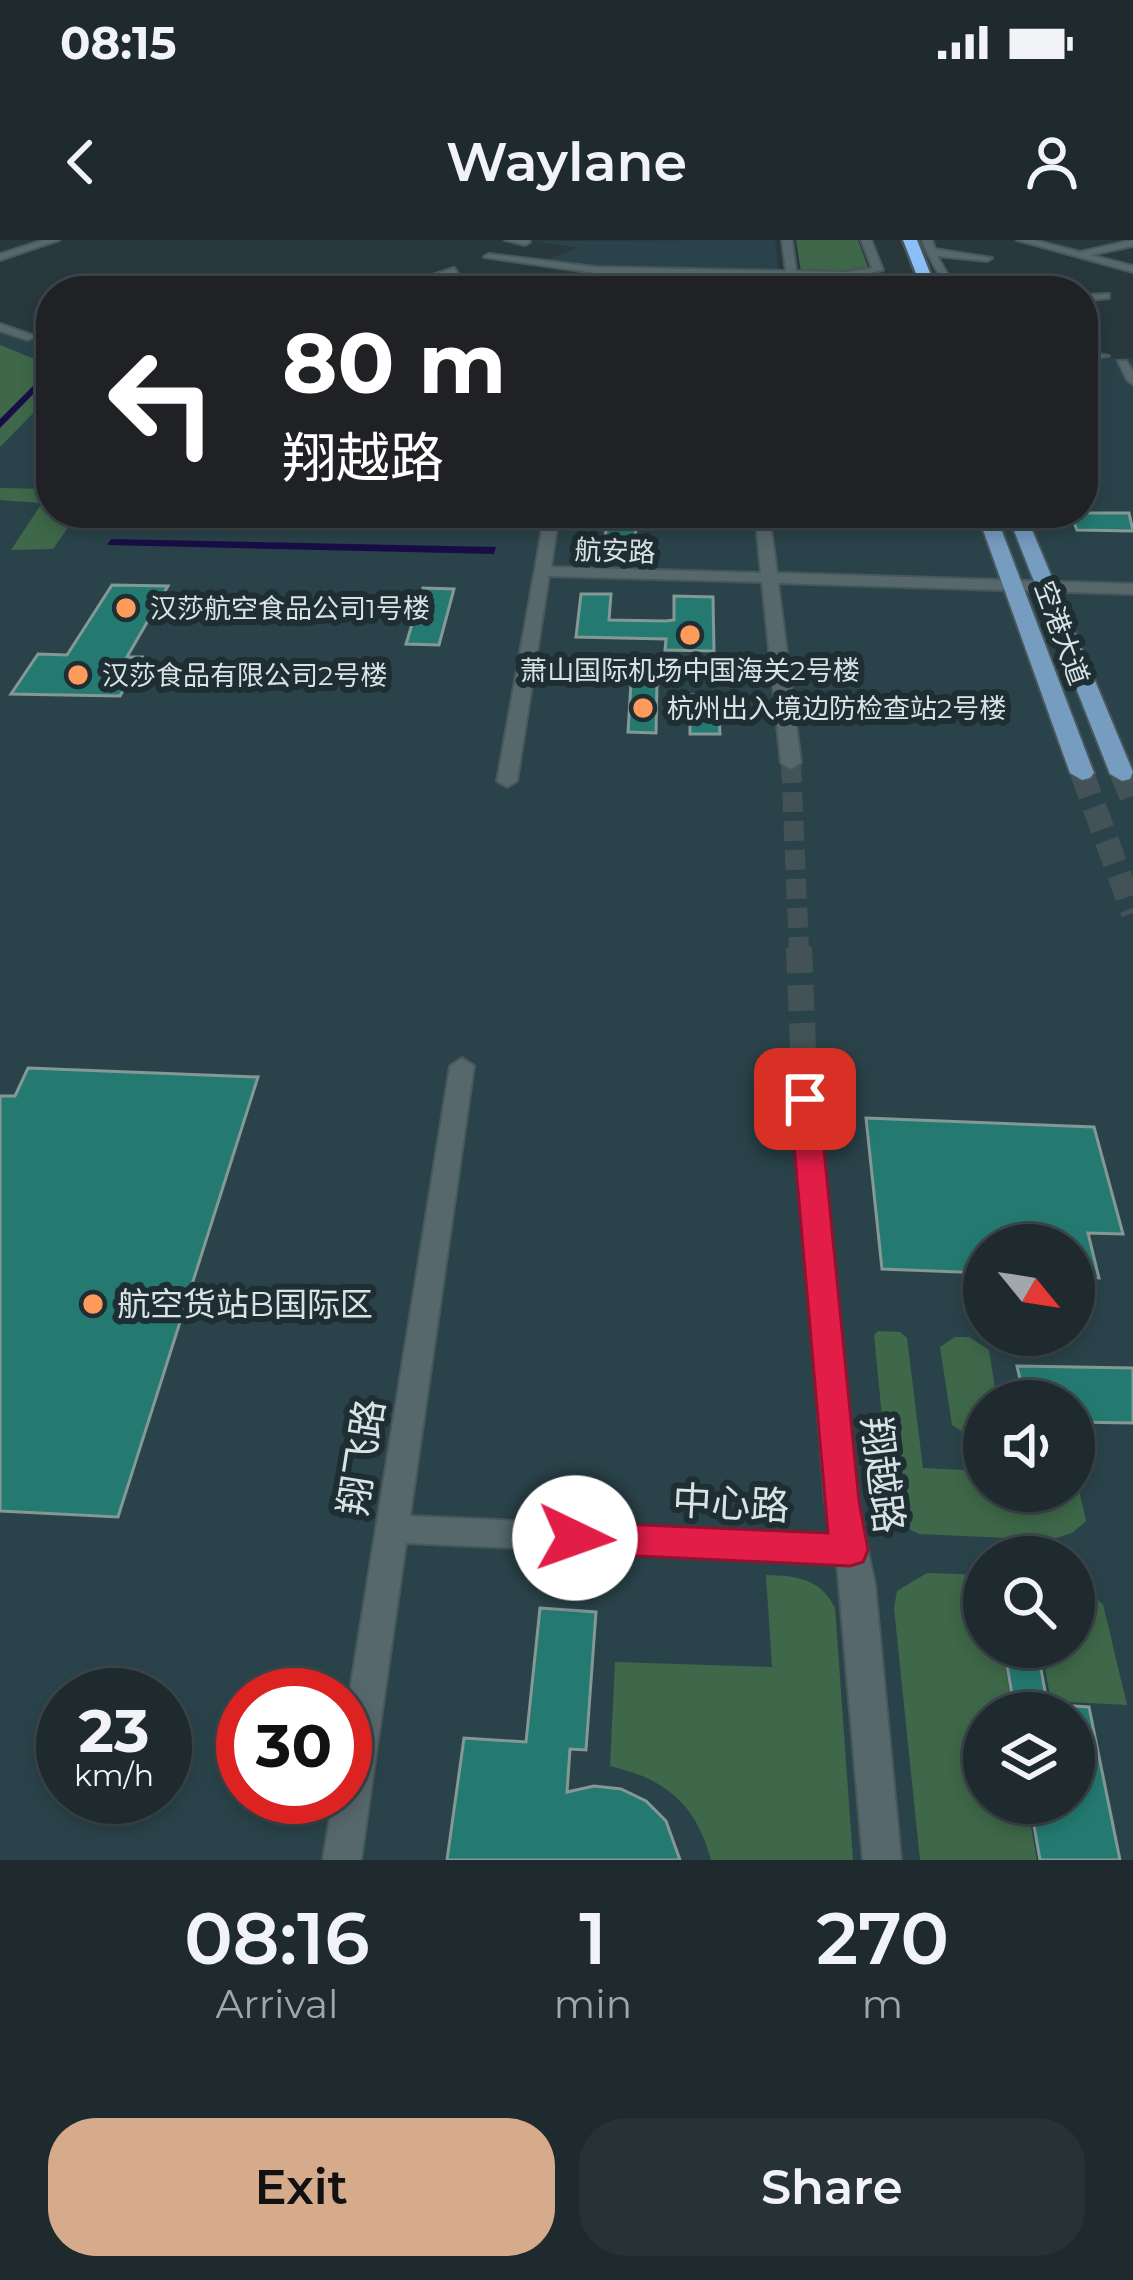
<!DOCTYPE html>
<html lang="en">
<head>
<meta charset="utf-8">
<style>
  body { margin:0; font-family:Montserrat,"Noto Sans SC",sans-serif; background:#263236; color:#f1f3f6; height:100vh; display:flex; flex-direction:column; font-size:45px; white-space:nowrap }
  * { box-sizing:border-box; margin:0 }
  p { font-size:39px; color:#a1a7aa }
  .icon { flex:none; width:66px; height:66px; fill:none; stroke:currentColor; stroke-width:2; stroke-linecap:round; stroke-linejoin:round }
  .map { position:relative; height:1620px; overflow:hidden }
  .side { display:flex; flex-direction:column; background:#1e2a2e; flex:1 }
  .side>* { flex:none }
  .hud { position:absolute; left:36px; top:36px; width:1062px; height:252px; border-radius:48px; box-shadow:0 6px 18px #0003,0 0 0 3px #3c464a; background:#202124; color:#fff; overflow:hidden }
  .needle { width:78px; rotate:120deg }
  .tools { position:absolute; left:963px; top:984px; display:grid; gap:24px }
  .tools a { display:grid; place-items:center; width:132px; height:132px; border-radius:50%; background:#1e2a2e; box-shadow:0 6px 18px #0003,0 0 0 3px #3c464a; font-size:60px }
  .speed { position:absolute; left:36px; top:1428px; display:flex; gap:24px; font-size:60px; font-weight:700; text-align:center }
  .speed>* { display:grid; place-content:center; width:156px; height:156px; border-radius:50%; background:#1e2a2e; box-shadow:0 6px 18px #0003,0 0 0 3px #3c464a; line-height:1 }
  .speed small { font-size:30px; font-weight:400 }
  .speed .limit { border:18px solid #d22; background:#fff; color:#111 }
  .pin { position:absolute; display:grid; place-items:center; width:102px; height:102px; color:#fff; margin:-51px; border-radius:24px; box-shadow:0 6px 18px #0006 }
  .me { position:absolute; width:132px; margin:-66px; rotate:93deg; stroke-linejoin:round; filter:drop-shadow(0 0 9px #0008) }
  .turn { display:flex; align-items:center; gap:42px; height:252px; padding:0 48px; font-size:54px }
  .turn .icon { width:156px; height:156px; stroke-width:2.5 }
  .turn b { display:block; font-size:84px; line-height:102px }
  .eta { display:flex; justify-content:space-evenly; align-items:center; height:204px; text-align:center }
  .eta b { font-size:72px; font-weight:600; line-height:84px }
  .cta { display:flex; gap:24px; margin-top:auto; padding:24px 48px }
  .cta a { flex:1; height:138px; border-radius:48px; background:#d6ab8b; color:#111; font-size:48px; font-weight:600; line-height:138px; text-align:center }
  .cta a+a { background:#263236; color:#f1f3f6 }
  .status { display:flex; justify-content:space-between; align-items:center; height:84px; padding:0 60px; background:#1e2a2e; direction:ltr }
  .status svg { height:33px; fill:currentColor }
  header { display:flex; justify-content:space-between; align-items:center; height:156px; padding:0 48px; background:#1e2a2e; font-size:54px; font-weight:600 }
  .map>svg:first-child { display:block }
</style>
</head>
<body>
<div class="status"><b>08:15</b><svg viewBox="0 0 49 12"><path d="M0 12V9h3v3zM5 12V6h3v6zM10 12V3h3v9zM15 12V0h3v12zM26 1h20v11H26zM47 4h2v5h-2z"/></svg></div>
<header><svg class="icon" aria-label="back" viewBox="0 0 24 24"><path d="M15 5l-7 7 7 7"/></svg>Waylane<svg class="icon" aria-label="person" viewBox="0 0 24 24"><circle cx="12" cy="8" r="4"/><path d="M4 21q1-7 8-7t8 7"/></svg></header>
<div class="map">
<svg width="1133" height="1620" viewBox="0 0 1133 1620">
  <rect width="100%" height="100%" fill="#28383d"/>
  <g fill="#2a434a" fill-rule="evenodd">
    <polygon points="775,0 779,32 595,29 539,22 578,8 534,1"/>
    <path d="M0,92L22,100L51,101V273H1083V119L1133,118V1620H0ZM984,1005H1074V1095H984ZM984,1161H1074V1251H984ZM984,1317H1074V1407H984ZM63,1455H165V1557H63ZM243,1455H345V1557H243ZM984,1473H1074V1563H984Z"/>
  </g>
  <g fill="#3e6849">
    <polygon points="796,0 858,0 869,30 801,32"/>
    <polygon points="0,105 47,124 39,135 51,136 51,155 0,207"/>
    <polygon points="0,248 51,249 51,273 78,273 53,309 11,310 42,263 0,260"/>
    <polygon points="878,1091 900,1092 907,1098 923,1228 984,1231 984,1251 1074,1251 1076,1236 1086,1281 1072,1293 1050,1300 919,1294 899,1284 891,1269 874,1095"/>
    <polygon points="955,1097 969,1097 989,1110 997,1161 984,1161 984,1198 970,1197 952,1185 940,1107"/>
    <polygon points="927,1333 984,1335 984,1407 1002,1407 1013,1473 984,1473 984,1563 1027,1563 1037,1620 920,1620 894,1368 897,1351"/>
    <path d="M766,1335C797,1336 820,1338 835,1368L853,1620H711C696,1564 666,1539 610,1526L615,1422L772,1427Z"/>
    <polygon points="1074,1342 1103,1364 1127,1465 1051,1461 1041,1407 1074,1407"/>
  </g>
  <polygon fill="#190d47" points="111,299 496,307 494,314 107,305"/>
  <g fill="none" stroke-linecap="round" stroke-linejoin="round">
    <polygon fill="#190d47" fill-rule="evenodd" points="51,128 51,136 0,188 0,179"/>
  </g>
  <g fill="#247a71" stroke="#849895" stroke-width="3">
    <polygon points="600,38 721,40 721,51 598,51"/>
    <polygon points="609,273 638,273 635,297 605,296"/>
    <polygon points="1070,273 1129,273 1133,291 1077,290"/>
    <polygon points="112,345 168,346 127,417 142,417 120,456 11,454 38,414 67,415"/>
    <polygon points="423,348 454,349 439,405 406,404"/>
    <polygon points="581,354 611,354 609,380 666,381 674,380 674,356 713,357 714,411 665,410 666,399 576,397"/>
    <polygon points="631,443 657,443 656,493 628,492"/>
    <polygon points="690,455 718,456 720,494 690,494"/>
    <polygon points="28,828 258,837 118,1277 0,1271 0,856 15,856"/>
    <polygon points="866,878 1094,887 1123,994 1088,993 1099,1038 1074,1037 1074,1005 984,1005 984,1033 882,1029"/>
    <polygon points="1017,1126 1133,1128 1133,1183 1074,1182 1074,1161 1025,1161"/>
    <polygon points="540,1368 596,1372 586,1510 570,1509 567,1552 594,1546 621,1549 646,1561 666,1581 680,1620 447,1620 464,1498 526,1502"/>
    <polygon points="1004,1407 1037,1407 1049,1473 1015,1473"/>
    <polygon points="1074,1466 1089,1467 1120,1620 1040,1620 1030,1563 1074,1563"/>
  </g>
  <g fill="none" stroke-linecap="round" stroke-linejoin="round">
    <polyline stroke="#435256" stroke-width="20" stroke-dasharray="20 9" stroke-linecap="butt" points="791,523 799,710"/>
    <polyline stroke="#435256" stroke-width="26" stroke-dasharray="26 12" stroke-linecap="butt" points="799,707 805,859"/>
    <g stroke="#435256" stroke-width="24" stroke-dasharray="24 12" stroke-linecap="butt">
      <polyline points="1082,533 1133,673"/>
      <polyline points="1122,534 1133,560"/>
    </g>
    <g stroke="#48575a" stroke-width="4">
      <g id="minor">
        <polygon points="44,0 59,0 0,20 0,14"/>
        <polygon points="505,0 529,0 530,2 525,5"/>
        <polygon points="782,0 792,0 796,31 847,32 872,28 861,0 871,0 883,30 847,38 797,37 799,51 789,51 787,37 595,33 484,17 489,14 595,27 786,31"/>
        <path d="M922,0H932L935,9L992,18L987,21L937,16L957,51H947C939,32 929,20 922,0Z"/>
        <polygon points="1017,0 1034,0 1080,12 1133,0 1133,6 1091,15 1133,26 1133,32"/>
        <polygon points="454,28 458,33 400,51 384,51"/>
        <polygon points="1109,54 1109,58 1083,61 1083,55"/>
        <polygon points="0,84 32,95 34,97 28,100 0,91"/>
        <polygon points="1083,111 1109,116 1083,119"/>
        <polygon points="1118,121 1126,121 1133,131 1133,144 1127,140"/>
        <polygon points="545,273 559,273 551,327 761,333 755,273 769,273 777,333 1133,344 1133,354 778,343 801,523 791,529 781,523 762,342 549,336 517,541 507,547 497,541"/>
        <polygon points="462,818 474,826 410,1276 832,1295 825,1261 793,859 805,851 817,859 857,1261 875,1344 901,1620 863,1620 837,1323 406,1303 361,1620 323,1620 333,1557 345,1557 345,1482 450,826"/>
        <polygon points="770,828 819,830 831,838 819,846 761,842 758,836 761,830"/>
      </g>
    </g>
    <g stroke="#48575a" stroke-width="4">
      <g id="major">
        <polygon points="977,273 995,273 1094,533 1090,538 1082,540 1070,533"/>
        <polygon points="1007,273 1025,273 1133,532 1130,539 1122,541 1110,534"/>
      </g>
    </g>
    <g stroke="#48575a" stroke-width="5">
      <polygon id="highway" points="903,0 917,0 937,51 923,51"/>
    </g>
    <use href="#minor" fill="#57686d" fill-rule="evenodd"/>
    <use href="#major" fill="#769cc0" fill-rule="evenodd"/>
    <use href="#highway" fill="#8abff8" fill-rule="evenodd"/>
  </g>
  <polygon fill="#e11d48" stroke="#92132f" stroke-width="3" points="805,850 819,859 859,1261 868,1310 863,1322 850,1326 575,1313 562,1309 557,1298 562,1286 575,1282 828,1293 790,859"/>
  <g fill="#ff9b5a" stroke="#1e2e33" stroke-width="4.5">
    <circle cx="126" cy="368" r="12"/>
    <circle cx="690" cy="395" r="12"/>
    <circle cx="78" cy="435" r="12"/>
    <circle cx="643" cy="468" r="12"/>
    <circle cx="93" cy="1064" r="12"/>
  </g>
  <g text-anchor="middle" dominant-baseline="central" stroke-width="12" stroke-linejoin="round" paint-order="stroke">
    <g font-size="27" fill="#d9e3e6" stroke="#1e2e33">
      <text transform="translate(615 311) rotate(2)">航安路</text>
      <text transform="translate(1062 393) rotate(70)">空港大道</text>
    </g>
    <g font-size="27" fill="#d9e3e6" stroke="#1e2e33" text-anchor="start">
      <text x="150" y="368">汉莎航空食品公司1号楼</text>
      <text x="690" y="430" text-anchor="middle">萧山国际机场中国海关2号楼</text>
      <text x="102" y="435">汉莎食品有限公司2号楼</text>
      <text x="667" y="468">杭州出入境边防检查站2号楼</text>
    </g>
    <g font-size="33" fill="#d9e3e6" stroke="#1e2e33" text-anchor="start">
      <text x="117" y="1064">航空货站B国际区</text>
    </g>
    <g font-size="39" fill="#d9e3e6" stroke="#1e2e33">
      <text transform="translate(361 1217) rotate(-81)">翔飞路</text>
      <text transform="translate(883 1235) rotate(83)">翔越路</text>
      <text transform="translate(731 1263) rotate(3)">中心路</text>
    </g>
  </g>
</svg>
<div class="tools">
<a><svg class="needle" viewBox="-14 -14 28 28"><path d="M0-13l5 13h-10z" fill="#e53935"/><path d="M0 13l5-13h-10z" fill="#a1a7aa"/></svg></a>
<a><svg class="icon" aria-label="sound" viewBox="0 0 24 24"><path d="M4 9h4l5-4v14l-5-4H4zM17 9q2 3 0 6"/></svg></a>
<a><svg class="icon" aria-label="search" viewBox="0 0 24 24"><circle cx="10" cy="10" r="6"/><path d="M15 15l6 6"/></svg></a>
<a><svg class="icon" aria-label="layers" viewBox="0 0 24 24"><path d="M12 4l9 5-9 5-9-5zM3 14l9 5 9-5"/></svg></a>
</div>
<div class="speed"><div>23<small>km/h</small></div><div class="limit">30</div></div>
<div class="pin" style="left:805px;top:859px;background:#d93025"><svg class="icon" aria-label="arrive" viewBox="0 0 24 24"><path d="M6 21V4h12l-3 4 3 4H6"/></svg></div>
<svg class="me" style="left:575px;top:1298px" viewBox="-20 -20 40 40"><circle r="19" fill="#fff"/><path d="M0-13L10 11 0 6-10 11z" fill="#e11d48"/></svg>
<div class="hud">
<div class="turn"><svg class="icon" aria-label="left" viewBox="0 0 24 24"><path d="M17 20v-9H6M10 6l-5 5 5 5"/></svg><div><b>80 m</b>翔越路</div></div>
</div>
</div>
<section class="side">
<div class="eta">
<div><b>08:16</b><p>Arrival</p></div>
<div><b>1</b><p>min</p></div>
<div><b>270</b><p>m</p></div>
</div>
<div class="cta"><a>Exit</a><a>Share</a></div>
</section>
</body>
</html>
